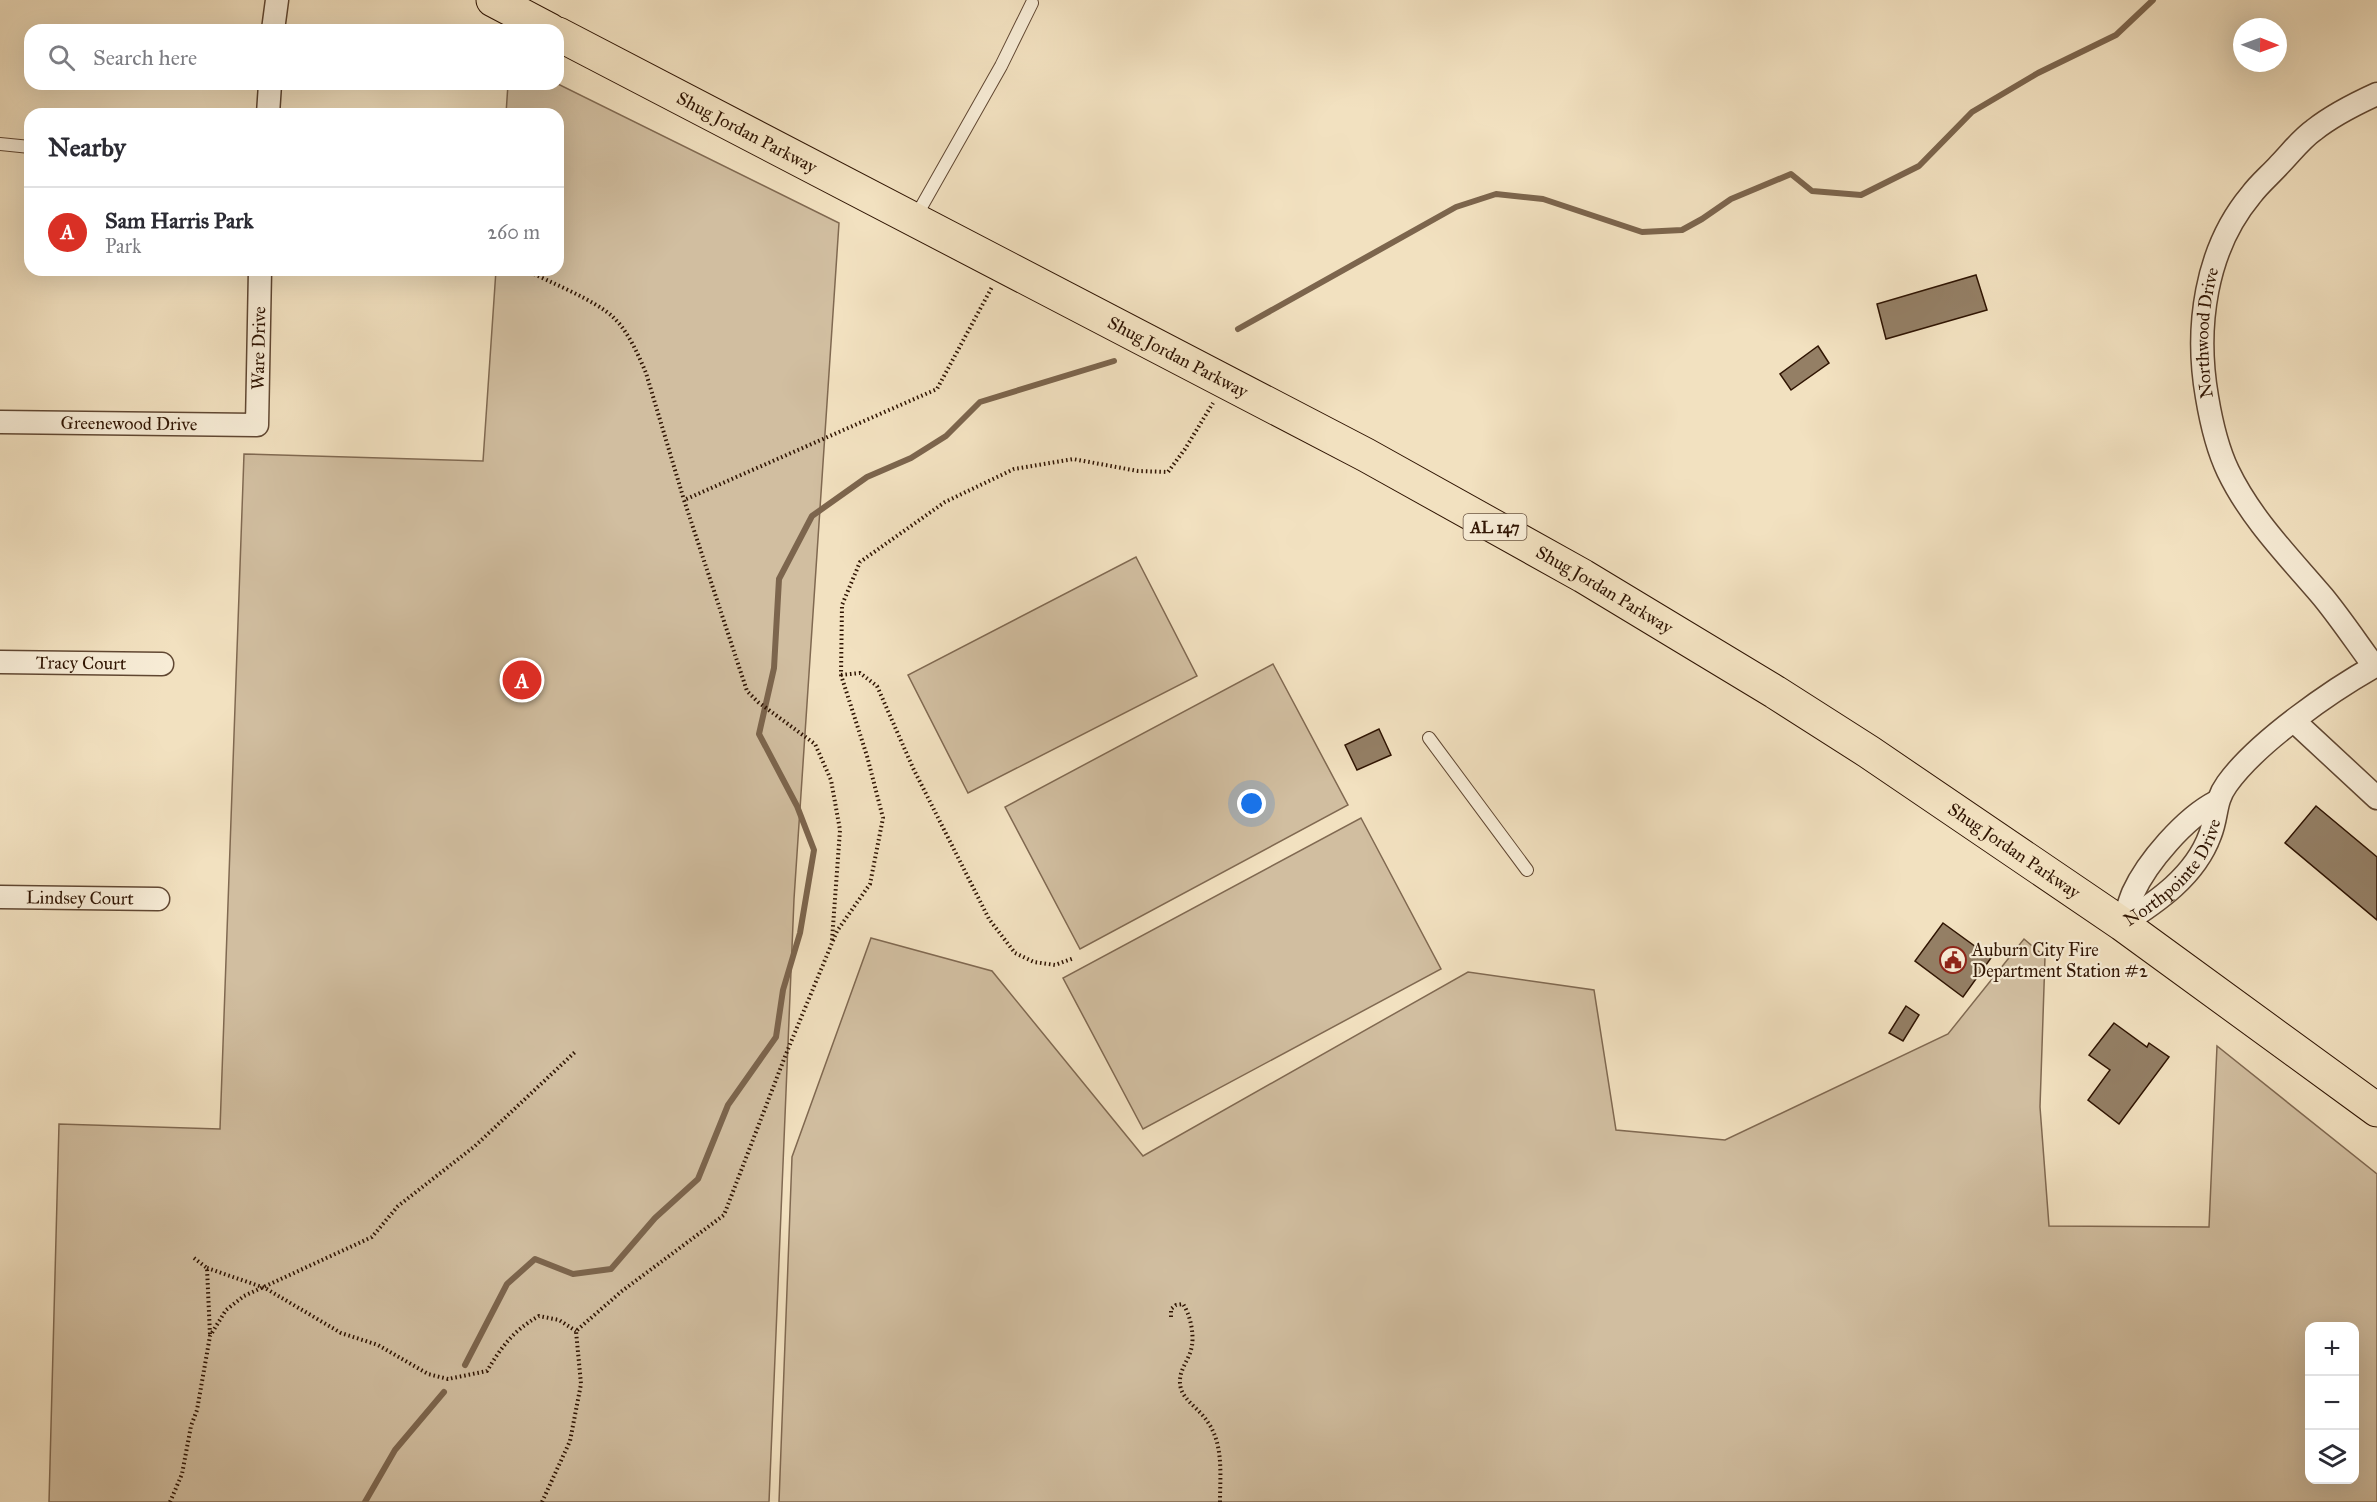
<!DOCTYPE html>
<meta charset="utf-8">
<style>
body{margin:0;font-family:"IM FELL Great Primer",serif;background:#f2f2f3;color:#2b2b33}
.controls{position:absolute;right:18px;bottom:18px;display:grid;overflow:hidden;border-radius:12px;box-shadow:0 6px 24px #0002}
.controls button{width:54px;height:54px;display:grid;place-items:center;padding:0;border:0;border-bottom:2px solid #e1e1e2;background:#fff;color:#2b2b33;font:30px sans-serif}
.compass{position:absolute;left:2233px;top:18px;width:54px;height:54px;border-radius:50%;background:#fff;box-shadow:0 6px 24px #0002;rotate:91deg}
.you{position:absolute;left:1252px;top:804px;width:21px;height:21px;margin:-15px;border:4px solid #fff;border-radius:50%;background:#1a73e8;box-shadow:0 0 0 9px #1a73e833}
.badge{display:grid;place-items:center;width:39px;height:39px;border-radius:50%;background:#d93025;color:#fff;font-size:20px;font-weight:700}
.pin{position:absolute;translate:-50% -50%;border:3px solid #fff;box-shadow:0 2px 6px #0006}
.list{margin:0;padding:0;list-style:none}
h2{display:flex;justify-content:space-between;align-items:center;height:78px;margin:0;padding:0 24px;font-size:26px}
h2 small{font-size:20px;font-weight:400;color:#7c7c81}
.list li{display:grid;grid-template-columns:39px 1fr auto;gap:18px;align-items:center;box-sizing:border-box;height:90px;padding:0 24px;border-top:2px solid #e1e1e2}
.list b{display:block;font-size:22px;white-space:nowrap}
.list p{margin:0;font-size:20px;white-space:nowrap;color:#7c7c81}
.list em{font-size:20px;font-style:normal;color:#7c7c81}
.icon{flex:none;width:33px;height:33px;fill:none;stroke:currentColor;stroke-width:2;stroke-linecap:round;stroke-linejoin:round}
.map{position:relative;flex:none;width:2377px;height:1502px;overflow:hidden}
.search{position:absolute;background:#fff;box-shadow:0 6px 24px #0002;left:24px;top:24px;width:540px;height:66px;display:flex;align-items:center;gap:15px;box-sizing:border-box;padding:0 21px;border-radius:18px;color:#7c7c81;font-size:22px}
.panel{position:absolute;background:#fff;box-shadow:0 6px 24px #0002;left:24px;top:108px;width:540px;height:168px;border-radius:18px}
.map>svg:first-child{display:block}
.green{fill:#d1bea0;stroke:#806951;stroke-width:1.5;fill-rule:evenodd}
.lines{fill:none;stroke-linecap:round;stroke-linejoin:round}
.stream{stroke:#7c654d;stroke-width:6}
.building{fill:#947f65;stroke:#2f1402;stroke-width:1.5}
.lane-casing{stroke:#604732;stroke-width:14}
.street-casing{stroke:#604732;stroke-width:25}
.primary-casing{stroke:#2f1402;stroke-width:35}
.path{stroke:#2f1402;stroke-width:4;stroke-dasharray:1.5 3;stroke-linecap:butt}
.lane{stroke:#f7ecd6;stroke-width:12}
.street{stroke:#f7ecd6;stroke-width:22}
.primary{stroke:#f2e1c0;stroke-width:33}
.labels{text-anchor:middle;stroke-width:4.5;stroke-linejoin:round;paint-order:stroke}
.shield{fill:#f7ecd6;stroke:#6b5542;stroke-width:1.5}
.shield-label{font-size:16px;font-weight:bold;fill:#2f1402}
.street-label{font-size:18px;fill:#2f1402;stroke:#f7ecd6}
.poi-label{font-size:18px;fill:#2f1402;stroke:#f7ecd6;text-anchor:start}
</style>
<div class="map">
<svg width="2377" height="1502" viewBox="0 0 2377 1502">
<rect width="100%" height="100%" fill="#f2e1c0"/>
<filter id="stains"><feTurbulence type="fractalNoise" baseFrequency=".00333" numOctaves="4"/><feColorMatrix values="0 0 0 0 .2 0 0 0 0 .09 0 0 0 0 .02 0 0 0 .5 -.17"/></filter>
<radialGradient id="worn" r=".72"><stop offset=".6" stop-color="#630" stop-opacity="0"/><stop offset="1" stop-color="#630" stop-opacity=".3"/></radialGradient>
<!-- green -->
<path class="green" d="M508,84h50l281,139 -45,676 -25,603h-720l10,-378 161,5 24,-675 239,7 13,-191h62v-156h-52z
M1136,557l61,119 -229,117 -60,-118z
M1273,664l75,141 -268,144 -75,-142z
M1361,818l80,151 -298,160 -80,-151z
M871,938l121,33 151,185 325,-184 126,18 22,140 109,10 223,-106 76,-95 21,18 -5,150 9,119 160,1 8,-181 160,128v328h-1598l13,-345zM2354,1326v154h-44v-154z"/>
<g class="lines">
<!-- stream -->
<path class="stream" d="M1238,329l218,-122 40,-13 47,5 99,33 40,-2 20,-11 29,-20 60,-25 21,17 49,4 58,-29 53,-54 66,-39 78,-38 37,-35
M465,1365l42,-81 28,-25 38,15 38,-5 44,-51 43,-39 30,-74 48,-68 7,-47 17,-57 14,-83 -17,-44 -38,-72 15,-66 5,-89 33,-63 55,-39 44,-19 35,-22 34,-34 134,-41
M365,1502l30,-52 49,-58"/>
</g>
<!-- building -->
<path class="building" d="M1976,275l11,35 -101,29 -9,-35z
M1818,346l11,17 -38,27 -11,-16z
M1379,729l12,26 -34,15 -12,-25z
M2316,806l61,51v63l-92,-77z
M1943,923l48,35 -28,39 -48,-36z
M1906,1006l13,9 -16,26 -14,-8z
M2114,1023l33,24 2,-4 20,14 -50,67 -31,-24 22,-30 -21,-15z"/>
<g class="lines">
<defs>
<path id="lane" d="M0,144l30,3
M915,218l86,-152 31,-63
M1429,738l98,132"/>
<g id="street">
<path d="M273,30l4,-30"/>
<path d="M268,114l2,-30"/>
<path id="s1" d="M0,422l257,3 3,-155"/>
<path id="s2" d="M0,662l162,2"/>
<path id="s3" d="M2374,666c-17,-23 -33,-47 -51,-69 -34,-40 -72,-78 -95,-126 -11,-23 -17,-50 -21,-74 -12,-69 -2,-147 44,-202 8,-11 19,-20 28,-30 11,-11 22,-26 35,-35 19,-15 41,-26 63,-36"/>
<path d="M2294,721l83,77"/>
<path id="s4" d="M0,897l158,2"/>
<path id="s5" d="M2122,924c35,-22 73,-48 88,-89 8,-20 4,-33 17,-51 30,-42 105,-94 150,-119"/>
<path d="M2122,924c4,-10 7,-21 11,-31 14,-31 52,-75 83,-91"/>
</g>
<g id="primary">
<path d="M493,0l57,30"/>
<path id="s6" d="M558,34l808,421 217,121 192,116 94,60 253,172 255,186"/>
</g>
</defs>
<!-- lane casing -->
<use href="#lane" class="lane-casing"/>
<!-- street casing -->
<use href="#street" class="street-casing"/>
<!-- primary casing -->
<use href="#primary" class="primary-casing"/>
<!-- path -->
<path class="path" d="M526,270c23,12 69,30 87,47 15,14 25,37 33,56l38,127
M841,675l19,-2 17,13 36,82 76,151 26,34 19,9 21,3 19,-7
M832,940l8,-110 -9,-50 -16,-36 -57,-42 -11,-11 -63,-191 253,-111 55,-102
M194,1258l13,10 3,67
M207,1268l58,20 76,45 37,12 50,29 20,5 39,-8c15,-25 27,-41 52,-55l20,4 17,11
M1171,1317v-8l5,-4 7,-1c7,10 11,29 9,41 -2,16 -16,26 -11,44 4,12 19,21 26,32 17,23 13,54 13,81
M170,1502l12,-28 9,-48 6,-16 13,-74 16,-26 18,-14 128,-59 26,-31 77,-60 100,-94
M542,1502l28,-61 11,-57 -5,-53 46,-40 102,-76 62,-161 51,-123 33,-47 13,-66 -16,-62 -26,-81 1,-70 18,-43 85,-60 69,-33 59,-10 65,12 30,1 17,-23 28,-46"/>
<!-- lane -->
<use href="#lane" class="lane"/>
<!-- street -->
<use href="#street" class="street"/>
<!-- primary -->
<use href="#primary" class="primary"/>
</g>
<!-- icons -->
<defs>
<symbol id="civic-ring" viewBox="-11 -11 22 22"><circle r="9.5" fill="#f7ecd6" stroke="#8f2418" stroke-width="1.5"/><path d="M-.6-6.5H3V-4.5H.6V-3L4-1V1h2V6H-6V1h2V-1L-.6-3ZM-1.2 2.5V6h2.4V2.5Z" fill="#8f2418"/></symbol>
</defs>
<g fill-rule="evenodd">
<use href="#civic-ring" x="1938" y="945" width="30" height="30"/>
</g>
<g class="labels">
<!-- shield labels -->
<rect class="shield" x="1463.5" y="514" width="63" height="26" rx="4.5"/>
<g class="shield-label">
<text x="1495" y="533">AL 147</text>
</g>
<!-- street labels -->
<g class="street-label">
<text dy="6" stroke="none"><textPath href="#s6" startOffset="213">Shug Jordan Parkway</textPath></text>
<text dy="6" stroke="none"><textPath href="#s3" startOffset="386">Northwood Drive</textPath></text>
<text dy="6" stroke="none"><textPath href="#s1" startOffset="334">Ware Drive</textPath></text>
<text dy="6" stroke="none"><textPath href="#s6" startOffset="699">Shug Jordan Parkway</textPath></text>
<text dy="6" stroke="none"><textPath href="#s1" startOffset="129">Greenewood Drive</textPath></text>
<text dy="6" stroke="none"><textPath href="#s6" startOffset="1185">Shug Jordan Parkway</textPath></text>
<text dy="6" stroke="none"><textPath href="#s2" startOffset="81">Tracy Court</textPath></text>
<text dy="6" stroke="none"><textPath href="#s6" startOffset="1671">Shug Jordan Parkway</textPath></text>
<text dy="6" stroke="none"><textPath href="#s5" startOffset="74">Northpointe Drive</textPath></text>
<text dy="6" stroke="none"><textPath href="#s4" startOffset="80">Lindsey Court</textPath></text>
</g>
<!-- poi labels -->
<g class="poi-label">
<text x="1972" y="956">Auburn City Fire<tspan x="1972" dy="21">Department Station #2</tspan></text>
</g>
</g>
<rect width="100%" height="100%" filter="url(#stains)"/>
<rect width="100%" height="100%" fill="url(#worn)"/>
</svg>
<div class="controls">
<button>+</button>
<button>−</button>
<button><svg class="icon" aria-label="layers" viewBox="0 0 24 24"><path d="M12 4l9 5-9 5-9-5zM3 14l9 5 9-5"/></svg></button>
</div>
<svg class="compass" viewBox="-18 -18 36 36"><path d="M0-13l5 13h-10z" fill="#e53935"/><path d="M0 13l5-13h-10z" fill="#7c7c81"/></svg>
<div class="you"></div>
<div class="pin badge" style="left:522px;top:680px">A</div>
<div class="search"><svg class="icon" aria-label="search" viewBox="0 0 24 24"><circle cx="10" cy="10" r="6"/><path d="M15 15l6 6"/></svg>Search here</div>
<section class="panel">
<h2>Nearby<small></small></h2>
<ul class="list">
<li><span class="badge">A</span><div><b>Sam Harris Park</b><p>Park</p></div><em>260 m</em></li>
</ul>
</section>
</div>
